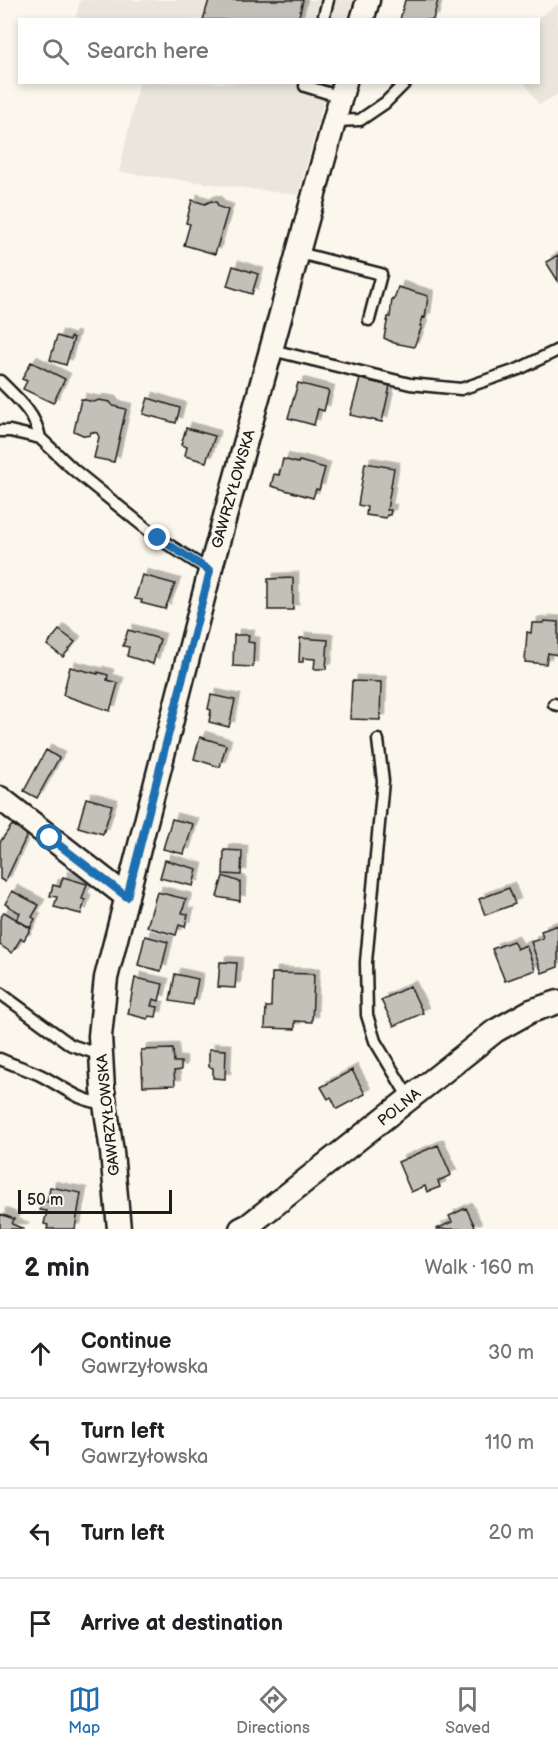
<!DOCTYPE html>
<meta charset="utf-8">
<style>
body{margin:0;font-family:"Balsamiq Sans",sans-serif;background:#f6f6f6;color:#202124}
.scale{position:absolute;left:18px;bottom:15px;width:154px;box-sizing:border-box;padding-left:6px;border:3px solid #1c1c1c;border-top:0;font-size:16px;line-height:21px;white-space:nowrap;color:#1c1c1c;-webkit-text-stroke:4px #fbf7ec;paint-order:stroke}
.stop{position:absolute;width:18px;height:18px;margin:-14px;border:4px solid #1f6fb2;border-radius:50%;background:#fff}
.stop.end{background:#1f6fb2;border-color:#fff;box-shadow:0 2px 6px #0008}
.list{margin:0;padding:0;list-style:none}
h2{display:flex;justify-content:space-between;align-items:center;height:78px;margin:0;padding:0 24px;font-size:26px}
h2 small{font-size:20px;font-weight:400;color:#757577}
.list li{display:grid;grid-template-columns:39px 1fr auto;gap:18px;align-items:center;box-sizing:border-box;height:90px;padding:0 24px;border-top:2px solid #e0e0e0}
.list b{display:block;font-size:22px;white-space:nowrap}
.list p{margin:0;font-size:20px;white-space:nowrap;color:#757577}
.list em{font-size:20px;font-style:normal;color:#757577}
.icon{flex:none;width:33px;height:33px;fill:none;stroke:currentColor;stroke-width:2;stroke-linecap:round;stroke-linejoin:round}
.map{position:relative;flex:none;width:558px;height:1229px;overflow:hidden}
.search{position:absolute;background:#fff;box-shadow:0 3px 9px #0003;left:18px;right:18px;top:18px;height:66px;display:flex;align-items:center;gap:15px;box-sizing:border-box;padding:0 21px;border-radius:0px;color:#757577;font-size:22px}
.sheet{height:438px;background:#fff}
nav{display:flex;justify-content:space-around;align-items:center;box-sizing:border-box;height:84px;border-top:2px solid #e0e0e0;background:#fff;font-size:16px;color:#757577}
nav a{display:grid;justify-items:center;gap:3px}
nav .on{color:#1f6fb2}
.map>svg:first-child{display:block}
.built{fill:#eae6dc}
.building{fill:#c3c0b8;stroke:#1c1c1c;stroke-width:1.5;filter:url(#shadow)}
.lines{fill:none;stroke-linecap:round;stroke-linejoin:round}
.lane-casing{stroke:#1c1c1c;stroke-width:15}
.street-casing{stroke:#1c1c1c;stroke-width:27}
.lane{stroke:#fbf7ec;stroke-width:10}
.street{stroke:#fbf7ec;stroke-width:22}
.route{stroke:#1f6fb2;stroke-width:8}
.labels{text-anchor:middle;stroke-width:6;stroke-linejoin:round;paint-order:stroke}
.street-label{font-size:15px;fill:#1c1c1c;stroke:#fbf7ec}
</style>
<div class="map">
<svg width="558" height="1229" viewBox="0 0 558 1229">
<defs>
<filter id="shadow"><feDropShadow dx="5.5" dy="-5.5" stdDeviation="0" flood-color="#0004"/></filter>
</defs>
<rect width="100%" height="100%" fill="#fbf7ec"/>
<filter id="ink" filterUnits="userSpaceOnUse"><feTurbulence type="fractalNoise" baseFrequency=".0167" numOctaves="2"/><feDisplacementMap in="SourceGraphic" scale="12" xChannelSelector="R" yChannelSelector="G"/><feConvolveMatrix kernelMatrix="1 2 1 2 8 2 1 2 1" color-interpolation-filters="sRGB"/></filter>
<g filter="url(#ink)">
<!-- built -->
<path class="built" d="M80,0h273l-6,19 -258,1 -13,-3z
M558,5v89l-19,11 -14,-22 13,-1v-62l-3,-1z
M139,83h190l-31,112 -179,-23z"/>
<!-- building -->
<path class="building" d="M209,0h94l-5,20h-95z
M405,0h33l-5,20h-33z
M192,200l13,4 6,-3 5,1 3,5 9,3 -13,44 -31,-9 6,-21 -4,-1z
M558,255v26l-12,-19z
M233,266l25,8 -6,20 -25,-8z
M398,287l30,9 -3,22 -2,-1 -3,9h2l-8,21 -20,-4 -10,-5 4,-21h2l2,-18 2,1z
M57,336l13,4 1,-3 3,1 -8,27 -16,-5z
M31,362l34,17 -12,24 -30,-14 4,-8 -5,-2z
M360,379l30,7 -8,36 -32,-7z
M298,383l31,8 -5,20 -6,-2 -4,16 -26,-7z
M148,398l32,10 -4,15 -33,-9z
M81,399l13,3 5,-2 11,2 3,4 13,3 -12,53 -20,-4 5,-21 -2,-4 -6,-1 -1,3 -5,1 -11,-5z
M186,428l29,8 -9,26 -21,-6 2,-9 -6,-2z
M283,459l15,4 1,-2 26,7 -6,22 -3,-1 -3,9 -42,-12 3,-12 5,1z
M365,463l29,5 -7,42h4l-1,5h-3l-1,3 -20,-3 1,-8 -9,-2z
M142,575l33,9 -10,25 -24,-6 1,-3 -7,-1z
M293,578v32h-25v-31z
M544,621l14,1v31l-1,2 -9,-2 -2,11 -21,-2 2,-30 4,1 1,-10h12z
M59,630l16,12 -12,15 -16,-12z
M128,630l32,9 -7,25 -26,-8 2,-9 -6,-1z
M234,635h15l-1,7 6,1 -1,24 -20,-1z
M300,638l28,2 -2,29h-12l1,-10 -12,-1v4h-4z
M70,667l28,7v-2l10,3 -1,5 11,3 -8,28 -47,-16z
M352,681l29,1 -1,38 -30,-1z
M211,695l24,5 -6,27 -20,-5 2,-12 -3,-1z
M200,737l26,8 -6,22 -26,-8z
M46,750l13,8 -22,40 -13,-7z
M86,798l26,7 -9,29 -25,-7z
M172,819l21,5 -9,30 -21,-5z
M12,825l16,8 -23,49 -5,-3v-37z
M224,850l18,1 -1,24 -18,-1z
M165,860l32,9 -4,17 -33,-8z
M223,876l17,6v19l-23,-4z
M63,877l24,7 -5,15 3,1 -4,14 -27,-7 3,-10 -7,-1 3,-11 7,2z
M509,888l6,16 -30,11 -6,-16z
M12,891l27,14 -7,12 3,2 -5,9 -14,-8 4,-7 -15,-9z
M157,892l29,7 -4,14 6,1 -3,13 -6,-2 -3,10 -29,-8z
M4,912l27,16 -7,12 -3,-2 -9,15 -12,-8v-26z
M558,925v42l-16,6 -11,-31 12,-4 -2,-7z
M145,936l23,6 -7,29 -23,-6z
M513,941l4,8 9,-4 9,25 -30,11 -13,-32z
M220,962l17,1 -2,25 -17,-1z
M272,973l42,1 -2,48 -17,-1v8l-30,-1 1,-21h5z
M175,974l23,5 -5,26 -23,-4z
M135,978l28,6 -4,17 -6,-2 -2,7 7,1 -2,10 -7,-1 -1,3 -20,-5z
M410,986l13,27 -29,13 -13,-26z
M173,1049l1,13h7v8l-7,1 1,14 -32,1 -2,-36z
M209,1049l17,1 -1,29 -12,-1v-10l-4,-1z
M352,1070l13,24 -28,15 -6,-12 -3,2 -7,-12z
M438,1145l13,30 -13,6 2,6 -13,5 -2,-6 -14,6 -13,-30z
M50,1187l31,6 -6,36h-28l1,-4 -4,-1 3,-13 -7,-1 2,-9 6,1z
M466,1208l10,21h-40l16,-7 -3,-6z
M0,1214l14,5 -2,5 12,5h-24z"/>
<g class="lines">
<defs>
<path id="lane" d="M323,20l5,-20
M306,82l-1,4 36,11
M335,121l25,-1 25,-17 21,-21
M299,253l82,21 -12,46
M272,350l138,34 51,5 58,-20 39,-19
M0,381c17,17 36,33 40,57
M0,431h10l30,7 34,32 84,68 52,33
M554,704l4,1
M378,740l5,41 -17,181 1,53 8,26 34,57
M0,993l71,52 30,10
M0,1059c13,6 27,10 40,16 22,11 39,27 65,28"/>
<path id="street" d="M362,20l6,-20
M0,798l127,99
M119,1229l-7,-77 -9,-62 -3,-54 6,-58 104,-407 135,-489
M241,1229l8,-4 246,-194 36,-20 27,-9"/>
</defs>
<!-- lane casing -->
<use href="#lane" class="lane-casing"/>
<!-- street casing -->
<use href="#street" class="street-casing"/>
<!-- lane -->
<use href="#lane" class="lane"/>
<!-- street -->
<use href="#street" class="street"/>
</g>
</g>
<g class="lines" filter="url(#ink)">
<!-- route -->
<path class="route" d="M50,838l77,59 83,-326 -52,-33"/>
</g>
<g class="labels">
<!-- street labels -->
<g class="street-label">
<text transform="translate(233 489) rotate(-74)" y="5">GAWRZYŁOWSKA</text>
<text transform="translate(399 1107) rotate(-39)" y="5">POLNA</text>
<text transform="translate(108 1115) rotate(-96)" y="5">GAWRZYŁOWSKA</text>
</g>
</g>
</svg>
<div class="scale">50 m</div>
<div class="stop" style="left:50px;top:838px"></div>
<div class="stop end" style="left:158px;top:538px"></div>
<div class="search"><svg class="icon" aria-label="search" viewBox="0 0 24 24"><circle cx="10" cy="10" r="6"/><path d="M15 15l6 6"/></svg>Search here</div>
</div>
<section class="sheet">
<h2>2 min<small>Walk · 160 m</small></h2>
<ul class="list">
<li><svg class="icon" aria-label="ahead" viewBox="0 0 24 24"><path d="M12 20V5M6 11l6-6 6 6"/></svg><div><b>Continue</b><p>Gawrzyłowska</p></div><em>30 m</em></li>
<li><svg class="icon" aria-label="left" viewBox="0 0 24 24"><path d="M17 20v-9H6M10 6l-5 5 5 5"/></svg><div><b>Turn left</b><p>Gawrzyłowska</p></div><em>110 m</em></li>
<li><svg class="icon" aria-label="left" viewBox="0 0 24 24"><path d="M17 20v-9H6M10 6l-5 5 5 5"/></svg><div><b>Turn left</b></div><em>20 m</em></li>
<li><svg class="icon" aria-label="arrive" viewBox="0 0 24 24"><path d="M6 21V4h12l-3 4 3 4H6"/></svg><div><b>Arrive at destination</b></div></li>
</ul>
</section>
<nav>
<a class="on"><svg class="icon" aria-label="map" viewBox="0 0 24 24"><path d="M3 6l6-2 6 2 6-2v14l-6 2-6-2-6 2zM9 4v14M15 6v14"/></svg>Map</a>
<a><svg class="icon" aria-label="directions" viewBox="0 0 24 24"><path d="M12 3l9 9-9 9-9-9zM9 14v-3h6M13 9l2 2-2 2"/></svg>Directions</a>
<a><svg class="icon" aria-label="saved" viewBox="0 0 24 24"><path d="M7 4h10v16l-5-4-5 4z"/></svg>Saved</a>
</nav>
